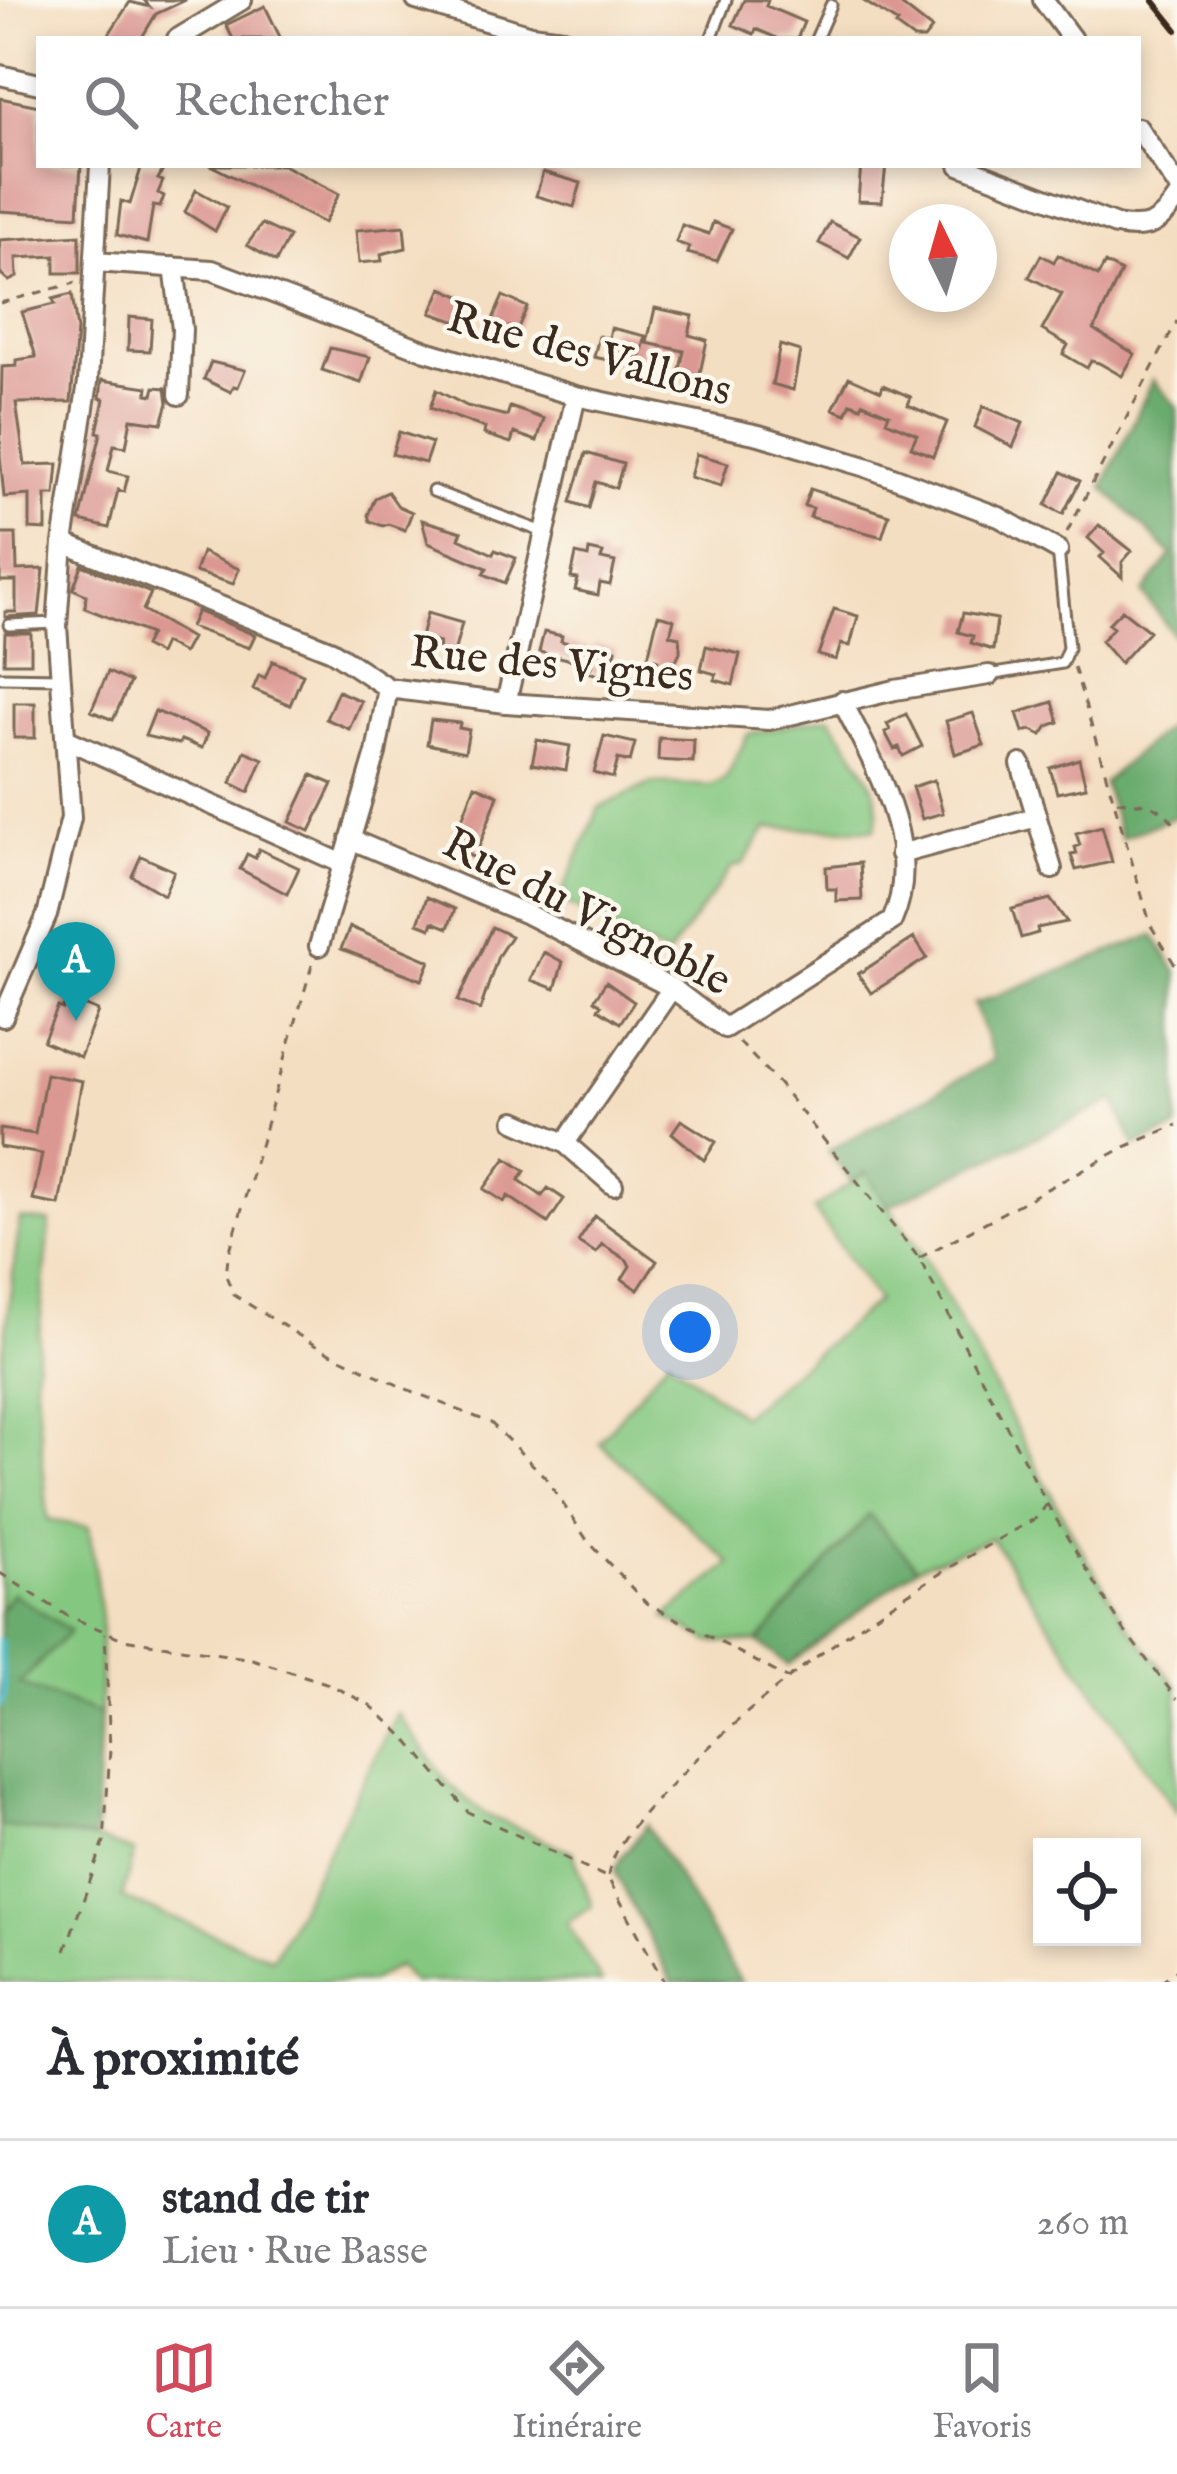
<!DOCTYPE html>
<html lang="fr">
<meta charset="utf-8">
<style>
body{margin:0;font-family:"IM FELL English",serif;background:#f7f7f7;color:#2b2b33}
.controls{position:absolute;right:36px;bottom:36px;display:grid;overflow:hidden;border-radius:0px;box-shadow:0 6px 18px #0003}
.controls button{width:108px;height:108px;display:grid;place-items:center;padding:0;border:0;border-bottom:3px solid #e1e1e2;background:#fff;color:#2b2b33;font:60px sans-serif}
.compass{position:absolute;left:889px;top:204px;width:108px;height:108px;border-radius:50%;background:#fff;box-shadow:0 6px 18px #0003;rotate:355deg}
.you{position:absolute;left:690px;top:1332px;width:42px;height:42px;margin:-30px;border:9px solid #fff;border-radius:50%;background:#1a73e8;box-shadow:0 0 0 18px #1a73e833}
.badge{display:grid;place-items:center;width:78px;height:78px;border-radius:50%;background:#d1495b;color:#fff;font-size:39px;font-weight:700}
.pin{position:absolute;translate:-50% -99px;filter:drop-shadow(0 3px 6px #0008)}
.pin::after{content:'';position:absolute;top:63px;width:42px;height:36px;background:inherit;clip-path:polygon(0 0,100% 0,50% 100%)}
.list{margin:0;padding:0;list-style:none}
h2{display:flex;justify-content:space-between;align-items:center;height:156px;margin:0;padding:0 48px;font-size:51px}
h2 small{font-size:39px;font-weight:400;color:#7c7c81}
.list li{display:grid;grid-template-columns:78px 1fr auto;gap:36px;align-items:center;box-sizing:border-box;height:168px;padding:0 48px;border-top:3px solid #e1e1e2}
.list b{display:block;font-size:45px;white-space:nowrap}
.list p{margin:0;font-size:39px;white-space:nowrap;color:#7c7c81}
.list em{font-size:39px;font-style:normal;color:#7c7c81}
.icon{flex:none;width:66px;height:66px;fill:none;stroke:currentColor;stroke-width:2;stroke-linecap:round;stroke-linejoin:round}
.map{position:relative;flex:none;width:1177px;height:1982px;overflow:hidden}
.search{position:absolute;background:#fff;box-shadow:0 6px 18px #0003;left:36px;right:36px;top:36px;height:132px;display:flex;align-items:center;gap:30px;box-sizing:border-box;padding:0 42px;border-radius:0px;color:#7c7c81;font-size:45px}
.sheet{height:324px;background:#fff}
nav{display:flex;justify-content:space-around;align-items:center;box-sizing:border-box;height:168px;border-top:3px solid #e1e1e2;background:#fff;font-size:33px;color:#7c7c81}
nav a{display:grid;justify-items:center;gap:6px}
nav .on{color:#d1495b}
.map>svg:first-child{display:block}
.green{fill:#84c780;stroke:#60784f;stroke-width:3}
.forest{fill:#6bac6e;stroke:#536b46;stroke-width:3}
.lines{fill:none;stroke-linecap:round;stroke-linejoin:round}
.stream{stroke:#54bfcf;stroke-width:6}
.building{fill:#db9792}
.lane-casing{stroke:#7c6957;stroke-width:15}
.street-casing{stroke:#7c6957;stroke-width:24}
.path{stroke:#7c6957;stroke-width:3;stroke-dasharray:9 9;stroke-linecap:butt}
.lane{stroke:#fff;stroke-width:9}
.street{stroke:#fff;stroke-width:18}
.rail{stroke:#3b2a1e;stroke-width:6}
.labels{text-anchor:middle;stroke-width:9;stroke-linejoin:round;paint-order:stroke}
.street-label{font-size:45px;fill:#3b2a1e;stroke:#fbf7ec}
</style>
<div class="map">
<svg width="1177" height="1982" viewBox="0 0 1177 1982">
<rect width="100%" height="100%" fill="#fbf7ec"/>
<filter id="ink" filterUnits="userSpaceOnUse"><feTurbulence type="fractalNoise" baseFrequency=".00833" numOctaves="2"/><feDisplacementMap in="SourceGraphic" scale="24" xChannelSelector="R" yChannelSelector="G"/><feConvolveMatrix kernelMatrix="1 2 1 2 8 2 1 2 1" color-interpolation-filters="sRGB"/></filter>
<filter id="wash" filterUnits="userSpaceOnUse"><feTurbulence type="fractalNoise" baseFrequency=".004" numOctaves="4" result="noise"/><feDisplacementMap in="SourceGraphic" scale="48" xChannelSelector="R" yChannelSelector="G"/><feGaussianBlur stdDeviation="2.7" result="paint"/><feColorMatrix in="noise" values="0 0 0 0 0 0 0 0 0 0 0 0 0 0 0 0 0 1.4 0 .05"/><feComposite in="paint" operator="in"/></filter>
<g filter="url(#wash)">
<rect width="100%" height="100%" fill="#f4dec1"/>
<!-- green -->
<path class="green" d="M830,717c20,31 59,73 45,112l-108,-1 -24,36 -11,3 -65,89 -108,-56 40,-92 53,-25 59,3 15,-8 22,-44z
M866,1172l59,86 151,282 49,81 52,65v127l-186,-275 -74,29 -49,-51 -110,126h-47l-46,-25 66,-53 -132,-122 69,-84 73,58 136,-115 -63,-92z
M20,1219l30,3 -15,155 13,143 41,7 12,91 -1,96 -82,-30 -6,-91 -12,19v-237z
M397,1713l52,71 35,30 89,38 19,54 -25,17 35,59h-190l-14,-16 -29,16h-369v-156l95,13 39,13 -12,46 151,60z"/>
<!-- forest -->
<path class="forest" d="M1153,380l24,27v233l-34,-47 29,-38 -69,-68z
M1177,717v99l-56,22 -18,-55z
M1154,935l23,37v157l-42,17 -21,-45 -226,105 -22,-34 -14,10 -24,-31 166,-91 -20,-56z
M869,1515l48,52 -129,98 -30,-23z
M12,1593l58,38 -51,53 81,30 -5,125 -95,-13v-214z
M647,1825v1l94,156h-69l-57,-110 6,-15z"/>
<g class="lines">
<!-- stream -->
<path class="stream" d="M0,1641l4,54 -4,9"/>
</g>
<g id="blocks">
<!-- building -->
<path class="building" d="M144,0h42l-30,14 -15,25h-23l-9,-5 21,-32 20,5z
M744,0h24l-2,6 38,16 -7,17h-18l-23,-10 -2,5 -21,-9z
M862,0h33l37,29 -8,10h-10l-18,-13 2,-3z
M265,6l16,33h-48l-7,-14z
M0,98l39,8v59h42l-3,51 -78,-5z
M142,165h24l-8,14 5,2 -5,12 6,3 -4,11 -7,-1 -6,37 -30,-8 4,-34 9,3z
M210,165h73l56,29 -15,29z
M861,165h25l-4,37 -24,-1z
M543,172l38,11 -7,24 -38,-11z
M196,190l31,17 -12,24 -30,-19z
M713,222l19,7 -15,32 -30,-8 2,-6 -13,-5 6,-17 27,9z
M830,222l30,15 -11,21 -30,-15z
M262,224l27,13 -13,25 -29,-17z
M404,226l2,22 -25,6 1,7 -23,2 -3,-33z
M80,235v38h-25v-17l-39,2 1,19 -8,4 -9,-8v-33z
M1041,255l13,7 4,-7 40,21 7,-13 16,9 -27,58 41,24 -13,22 -23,-13 -8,-2 -4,7 -24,-14 5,-9 -26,-15 20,-36 -33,-17z
M442,288l30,13 -9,23 -32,-11z
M72,294l5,36 -6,72 -55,1 9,62 33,-1 -3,31h-9v35l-16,-1v-34l-26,2 -4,-42 2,-88 14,-1v-6l20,-3 -14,-45 33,-8 -2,-5z
M503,296l24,11 -10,23 -8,-3 -6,13 -16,-7z
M655,308l38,8 -4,19 18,5 -8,38 -20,-4 5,-23 -37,-8z
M129,317l23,2 -2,32 -22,-1z
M611,328l35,8 -6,23 -16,-3 -2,7 -28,-6 5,-21 10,2z
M780,345l20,6 -7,39 -21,-6z
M330,348l40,9 -9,26 -39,-13z
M211,362l34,8 -7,17 -4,-1 -3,6 -27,-13z
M849,377l32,14 2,-6 28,12 -3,8 39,17 -14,34 -22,-9 6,-13 -31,-13 3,-7 -26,-11 -2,4 -10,-4 -5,11 -13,-5z
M102,380l46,7 -1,7 6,1 2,-8 11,1 2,15 -6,20 -31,-4 -5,28 -12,-2 -6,26 20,5 -4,16 -6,-2 -9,38 -29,-7 21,-88 -4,-1 7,-33 -4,-1z
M436,390l31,16 40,10 3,-9 34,12 -7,22 -23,-8 -3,10 -27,-9 1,-6 -55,-20z
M983,406l40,17 -10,24 -38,-20z
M399,432l33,11 -7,20 -33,-9z
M586,453l37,11 -7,24 -20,-6 -7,26 -18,-6z
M696,454l32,9 -7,23 -31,-9z
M1062,472l18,9 -17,33 -17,-9z
M810,489l79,26 -7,22 -72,-20 3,-9 -9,-2z
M388,492l10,14 14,6 -7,18 -17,-6 -5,2 -13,-5 -2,-6 7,-17z
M422,520l40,12 -3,6 34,16 2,-4 21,8 -11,25 -21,-9 3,-6 -59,-25z
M1099,525l33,26 -10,11v15l-22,-20 4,-4 -16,-15z
M0,534h16l1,36 27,-1 -5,46 -34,2v-5h11v-31h-16z
M589,550l14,3 -2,6 14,3 -5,23 -10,-2 -2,12 -23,-5 3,-11 -7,-1 5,-24 12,3z
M202,552l37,17 -6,15 -38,-12z
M82,565l69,28 -8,17 48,28 -8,15 -19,-10 -5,11 -15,-8 6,-12 -65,-26 1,-13 -13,-6z
M834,609l24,7 -8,30 -9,-2 -5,16 -18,-5z
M1122,610l27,21 -29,32 -19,-22 12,-13 -5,-4z
M197,611l58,24 -6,13 -59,-21z
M427,613l35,10 -8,30 -16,-4 1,-6 -18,-5z
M963,613l34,6 -4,31 -22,-7 2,-7 -15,-4z
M658,615l16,4 -4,16 10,2v15l-8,17 -16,-2 2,-7 -10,-3z
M544,632l18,4 -1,5 33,9 1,-6 21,5 -7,29 -21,-6 4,-7 -53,-13z
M5,633h26v30h-27z
M706,646l34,8 -7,31 -18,-5 1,-6 -15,-4z
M272,661l31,13 -13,31 -37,-16 6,-14 6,3z
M108,672l22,10 -17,38 -22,-9z
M338,691l23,10 -12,28 -23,-10z
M1053,702l6,20 -11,4 -6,9 -11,-5 -8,2 -6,-19z
M14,703h21v35h-21z
M155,711l53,22 -6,15 -21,-8 -2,4 -34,-8z
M973,713l11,32 -29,9 -9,-33z
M906,714l16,32 -19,10 -4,-9 -5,2 -9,-17 5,-2 -3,-6z
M431,720l29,3 -1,5 10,2 -4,22 -38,-8z
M604,736l31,7 -5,19 -12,-3 -5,19 -19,-5z
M659,738l35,2 -1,22 -35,-2z
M537,740l33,6 -4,24 -34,-6z
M245,751l18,8 -14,33 -18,-9z
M1079,759l7,28 -29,6 -7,-25z
M312,775l21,9 -23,47 -20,-9z
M934,780l9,33 -21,6 -10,-32z
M475,785l23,10 -23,63 -24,-10z
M1102,826l10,36 -36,8 -5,-15 6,-1 -2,-7 5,-2 -4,-12z
M259,849l40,19 -12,26 -47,-25 7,-15 8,4z
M141,856l33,15 -10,24 -32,-19z
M860,863l2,37 -26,1v-12h-9l-1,-22z
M427,897l28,12 -7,19 -15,-6 -2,6 -13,-5z
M1050,899l17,23 -30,6 1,5 -17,5 -9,-29z
M350,927l80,34 -8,19 -81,-31z
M492,927l19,9 -13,20 -18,54 -22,-9z
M914,938l13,20 -56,35 -13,-19z
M544,952l19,10 -8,27 -24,-9z
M606,982l28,20 -14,21 -22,-14 3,-4 -7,-5z
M67,998l31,13 -18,46 -37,-16 15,-34 5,2z
M46,1074l36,7 -23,124 -26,-5 9,-46 -42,-7v-18l35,5z
M681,1120l35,22 -12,18 -32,-27z
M506,1158l19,13 -6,9 23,16 6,-8 16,11 -16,24 -40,-27 -4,6 -20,-13z
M595,1216l62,45 -19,29 -16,-11 8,-13 -3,-6 -25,-16 -6,9 -18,-11z"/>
</g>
</g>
<g filter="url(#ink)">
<use href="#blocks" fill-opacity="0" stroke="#7c6957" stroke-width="3"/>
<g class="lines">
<defs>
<path id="lane" d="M711,39l15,-39
M816,39l15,-34
M433,491l113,42
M9,625l48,-2
M989,675l73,-12 6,-15 -10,-98
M0,677l61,1"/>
<path id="street" d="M416,0l115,35 32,4
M1043,0l29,39
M177,39l65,-39
M0,75l39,9
M1138,128l39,57
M960,165l156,60c31,6 43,0 61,-26
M95,262l117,8 214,81 150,45 183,39 107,32 133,50 59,33
M174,267l8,62 -3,66
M63,543l269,108 56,37 118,15 263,17 126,-30 94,-15
M506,703l70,-307
M68,740l273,123
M1021,764l31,105
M350,839l181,77 141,72 53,40 167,-107c33,-72 -18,-157 -50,-220
M900,854l137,-37
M319,946l57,-193 12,-65
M3,1017l44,-102 24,-97 -14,-192 6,-83 25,-161 12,-217
M515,1121l50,22 107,-155
M565,1143l48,42"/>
</defs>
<!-- lane casing -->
<use href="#lane" class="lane-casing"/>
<!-- street casing -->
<use href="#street" class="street-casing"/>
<!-- path -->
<path class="path" d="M0,303l75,-20
M1067,532l110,-211
M1074,667l77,259 26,42
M1117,801c30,3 43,1 60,27
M312,965l-84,292 -2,19 8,19 82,51 88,42 87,35 54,54 42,63 58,62 142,76
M739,1042l39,41 141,175 128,246 76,125 54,70
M919,1258l206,-111 52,-22
M0,1573l66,42 57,24 129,20 77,25 41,21 36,33 62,74 140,66 56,104
M608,1876c6,-34 37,-64 61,-89 106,-112 234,-196 369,-270l8,-12
M65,1951l39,-109 6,-92 -5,-117
M1160,1982l17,-12"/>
<!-- lane -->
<use href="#lane" class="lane"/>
<!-- street -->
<use href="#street" class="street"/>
<!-- rail -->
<path class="rail" d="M1153,0l24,30"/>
</g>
</g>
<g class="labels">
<!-- street labels -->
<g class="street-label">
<text transform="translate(590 352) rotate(15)" y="16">Rue des Vallons</text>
<text transform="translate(552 662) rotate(5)" y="16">Rue des Vignes</text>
<text transform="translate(588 910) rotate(27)" y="16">Rue du Vignoble</text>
</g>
</g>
</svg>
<div class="controls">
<button><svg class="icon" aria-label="locate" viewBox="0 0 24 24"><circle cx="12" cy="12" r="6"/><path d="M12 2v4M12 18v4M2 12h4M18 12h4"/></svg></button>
</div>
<svg class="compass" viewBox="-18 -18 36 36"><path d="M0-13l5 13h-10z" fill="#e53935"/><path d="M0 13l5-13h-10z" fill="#7c7c81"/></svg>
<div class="you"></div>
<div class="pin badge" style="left:76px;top:1021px;background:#0f9aa8">A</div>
<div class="search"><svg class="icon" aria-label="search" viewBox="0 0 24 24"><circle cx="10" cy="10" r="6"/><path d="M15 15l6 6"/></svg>Rechercher</div>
</div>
<section class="sheet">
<h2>À proximité<small></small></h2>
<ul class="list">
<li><span class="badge" style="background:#0f9aa8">A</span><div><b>stand de tir</b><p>Lieu · Rue Basse</p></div><em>260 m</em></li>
</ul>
</section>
<nav>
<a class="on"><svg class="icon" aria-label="map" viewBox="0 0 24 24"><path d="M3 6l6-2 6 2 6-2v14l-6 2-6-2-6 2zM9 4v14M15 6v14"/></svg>Carte</a>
<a><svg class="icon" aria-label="directions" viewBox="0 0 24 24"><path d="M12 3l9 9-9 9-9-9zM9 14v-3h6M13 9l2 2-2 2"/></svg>Itinéraire</a>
<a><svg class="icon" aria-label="saved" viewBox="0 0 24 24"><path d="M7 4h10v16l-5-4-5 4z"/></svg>Favoris</a>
</nav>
